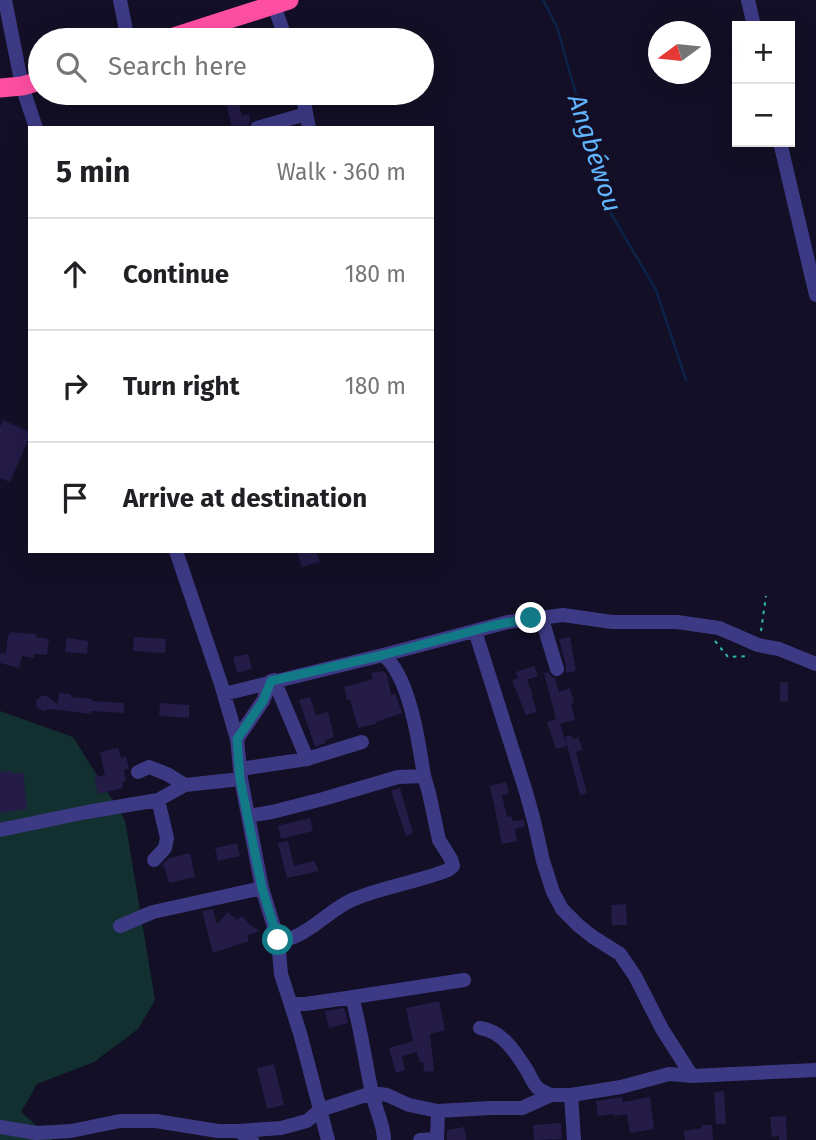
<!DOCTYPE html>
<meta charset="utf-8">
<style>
body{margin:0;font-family:"Fira Sans",sans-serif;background:#f2f2f2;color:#202124}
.controls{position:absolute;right:21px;top:21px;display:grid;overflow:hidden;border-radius:0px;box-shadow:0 7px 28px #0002}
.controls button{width:63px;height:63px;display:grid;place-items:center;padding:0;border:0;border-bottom:2px solid #e0e0e0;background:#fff;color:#202124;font:35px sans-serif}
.compass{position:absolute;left:648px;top:21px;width:63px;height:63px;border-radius:50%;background:#fff;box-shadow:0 7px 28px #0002;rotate:255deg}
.stop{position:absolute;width:21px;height:21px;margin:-16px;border:5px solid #127987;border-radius:50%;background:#fff}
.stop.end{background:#127987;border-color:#fff;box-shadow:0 2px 7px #0008}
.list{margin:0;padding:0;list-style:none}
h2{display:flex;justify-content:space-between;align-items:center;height:91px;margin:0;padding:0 28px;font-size:30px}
h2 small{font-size:23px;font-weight:400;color:#757577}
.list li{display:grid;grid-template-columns:46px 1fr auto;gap:21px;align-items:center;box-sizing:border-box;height:112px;padding:0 28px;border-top:2px solid #e0e0e0}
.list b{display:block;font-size:26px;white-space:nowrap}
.list em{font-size:23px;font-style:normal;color:#757577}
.icon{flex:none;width:38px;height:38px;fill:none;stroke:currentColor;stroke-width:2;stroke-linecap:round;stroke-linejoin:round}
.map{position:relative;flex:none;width:816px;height:1140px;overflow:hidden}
.search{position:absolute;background:#fff;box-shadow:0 7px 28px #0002;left:28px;top:28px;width:406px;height:77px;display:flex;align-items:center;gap:18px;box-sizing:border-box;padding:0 24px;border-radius:38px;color:#757577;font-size:26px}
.panel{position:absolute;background:#fff;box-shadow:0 7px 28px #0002;left:28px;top:126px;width:406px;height:427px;border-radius:0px}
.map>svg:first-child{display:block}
.green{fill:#12302f}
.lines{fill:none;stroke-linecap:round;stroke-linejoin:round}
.stream{stroke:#0c2248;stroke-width:2.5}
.building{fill:#241b47}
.path{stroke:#2fb8b0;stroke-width:2;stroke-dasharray:3.5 5;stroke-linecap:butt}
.minor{stroke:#3d3a85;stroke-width:14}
.highway{stroke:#ff4fa3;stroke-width:19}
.route{stroke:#127987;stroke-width:9}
.labels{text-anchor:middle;stroke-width:6;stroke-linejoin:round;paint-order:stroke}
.water-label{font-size:26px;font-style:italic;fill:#62b6ff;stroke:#130f26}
</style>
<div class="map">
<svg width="816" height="1140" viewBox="0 0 816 1140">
<rect width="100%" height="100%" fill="#130f26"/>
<!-- green -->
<path class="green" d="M0,711l73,26 52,83 30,180 -17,29 -44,33 -57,22 -16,28 32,28h-53z"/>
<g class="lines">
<!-- stream -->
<path class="stream" d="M543,0l14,27 52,183 47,80 30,90"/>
</g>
<!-- building -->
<path class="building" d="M217,93h19l6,23 7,-2 1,7 -2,5 -16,2 -6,-25 -7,2z
M3,420l27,12v4l-20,46 -10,-4v-51z
M297,551h19l4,11 -18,5z
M10,632l26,2v3l13,2 -2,16 -13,-1v4l-12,-2 -3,12 -19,-5v-10l6,1 2,-19h2z
M134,637l32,2 -1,14 -32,-2z
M570,637l6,34 -10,2v-7l-7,-27z
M67,638l21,3 -1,13 -22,-2z
M248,654l4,15 -15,4 -4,-16z
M534,666l4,10 -11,4 6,16h-1l5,16 -11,3 -14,-35 6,-2 -2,-6z
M384,671l3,4 4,20 4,-2 7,20 -26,9v2l-18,4 -8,-28h-3l-3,-13 29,-8 -2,-6z
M548,672l3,4 4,2 4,14 11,-4 4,15 -3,1 4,16 -15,4 7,22 -11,3 -9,-27 9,-3 -12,-46z
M780,682h8v19h-8z
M59,693l12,1v3l22,2 -1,2 32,2v10l-33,-2v3l-41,-5 -6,2 -7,-3 -1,-8 6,-4h5l11,8z
M310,697l6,18 12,-3 6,25 -9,3 1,3 -11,4 -16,-47z
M160,703l29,2v13l-30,-2z
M572,735l1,4 5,-2 5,13 -7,2 11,41 -7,2 -15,-58z
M118,748l3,10 5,-2 3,13 -5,1 2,11 -4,1 1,6 -25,6 -4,-16 11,-3 -5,-23z
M11,771l1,3 11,-2 4,37 -27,4v-41z
M506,782l3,12 -7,1 5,22 4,-1 2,5 11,-1 1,6 -10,3 2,12 -15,3 -12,-58z
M400,788l13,45 -7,3 -15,-45z
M310,818l3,13 -32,8 -3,-13z
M288,841l6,25 20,-5 5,10 -32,7 -9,-35z
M237,843l3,13 -22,5 -3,-13z
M190,853l5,24 -26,6 -5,-17 -4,1 9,-9z
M626,904l1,21h-15l-1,-20z
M213,909l4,15 11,-12 9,8 5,-4 7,7 -1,1 12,7 -13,4 2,6 -36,12 -11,-42z
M439,1001l6,29 -15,4 4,37 -10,1 -1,-10 -3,1 -3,-11 -15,4 3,14 -9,3 -7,-25 24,-7 -7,-33z
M344,1008l4,15 -19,5 -4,-17z
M274,1064l10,41 -17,4 -10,-41z
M724,1091l2,33h-10l-2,-32z
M622,1097l1,5 27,-5 4,32 -24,4 -3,-19 -13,2 -1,-2 -15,2 -2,-15z
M786,1116l1,24h-8v-4l-7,1 -2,-20z
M561,1123l1,16 -28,1 -1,-15z
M702,1125h10l1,15h-28l-2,-9 19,-3z
M464,1127l2,13h-19v-10z"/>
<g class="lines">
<!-- path -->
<path class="path" d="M761,631l5,-35
M715,641l13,16 22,-1"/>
<!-- minor -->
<path class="minor" d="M5,0l17,86 14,42
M120,0l8,40
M748,0l6,26
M274,5l12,35
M302,93l7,35
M257,128l49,-14
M780,142l36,153
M176,551l45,133 16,55 4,40 21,109 16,52 3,34 19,59 28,107
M541,616l16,53
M475,631l51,161 8,29 9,40 10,31 9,17 17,17 14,11 27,17 15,22 27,53 30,47
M383,655c27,21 36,89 41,121
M274,680l33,79
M224,694l159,-39 125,-33 55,-7 49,7h65l42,6 39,17 21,4 37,15
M237,739l26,-38 8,-20
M240,769l67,-10 55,-17
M138,772l11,-5 18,7 18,11
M248,816l24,-4 51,-13 75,-22 26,-1 5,17 10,47 12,19 2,7 -5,4c-31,12 -64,17 -94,29 -22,9 -38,29 -60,38 -5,2 -11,2 -16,3
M0,830l87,-18 71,-12 27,-15 56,-6
M154,860l11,-12 2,-10 -9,-38
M120,926l33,-14 109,-24
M352,997c9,32 13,64 20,96 3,16 12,31 12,47
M291,1004h14l35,-5 124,-19
M480,1028c23,3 36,25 48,44 3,6 6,14 12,18 1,0 10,5 11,5
M571,1095l3,45
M0,1127l36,6 35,-2 49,-10h36l62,10h20l14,9
M238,1131l43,-3 26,-7 13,-11 52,-17 15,2 22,10 29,6 52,-3h32l29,-13h20l50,-8 48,-13 23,2 124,-6
M420,1140l17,-1
M437,1140l1,-29"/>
<!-- highway -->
<path class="highway" d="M164,40l125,-40
M0,88l22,-2 18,-5"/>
</g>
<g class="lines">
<!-- route -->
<path class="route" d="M278,940l-16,-52 -22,-109 -3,-40 26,-38 8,-20 112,-26 108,-29 40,-8"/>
</g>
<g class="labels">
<!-- water labels -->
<g class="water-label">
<text transform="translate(595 153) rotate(72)" y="9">Angbéwou</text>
</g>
</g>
</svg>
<div class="controls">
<button>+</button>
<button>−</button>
</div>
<svg class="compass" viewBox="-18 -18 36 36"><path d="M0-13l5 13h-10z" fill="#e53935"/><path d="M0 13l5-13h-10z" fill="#757577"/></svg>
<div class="stop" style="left:278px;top:940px"></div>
<div class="stop end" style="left:531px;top:618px"></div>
<div class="search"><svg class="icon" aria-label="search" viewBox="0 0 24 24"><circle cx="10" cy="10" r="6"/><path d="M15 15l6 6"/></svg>Search here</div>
<section class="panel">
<h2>5 min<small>Walk · 360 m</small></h2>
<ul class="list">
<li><svg class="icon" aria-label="ahead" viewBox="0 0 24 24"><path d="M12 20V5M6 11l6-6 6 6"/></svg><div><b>Continue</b></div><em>180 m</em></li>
<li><svg class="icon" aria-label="right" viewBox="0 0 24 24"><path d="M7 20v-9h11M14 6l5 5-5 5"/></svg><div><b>Turn right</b></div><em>180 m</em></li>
<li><svg class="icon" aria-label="arrive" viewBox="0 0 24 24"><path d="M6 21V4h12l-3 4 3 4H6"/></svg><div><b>Arrive at destination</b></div></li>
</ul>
</section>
</div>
